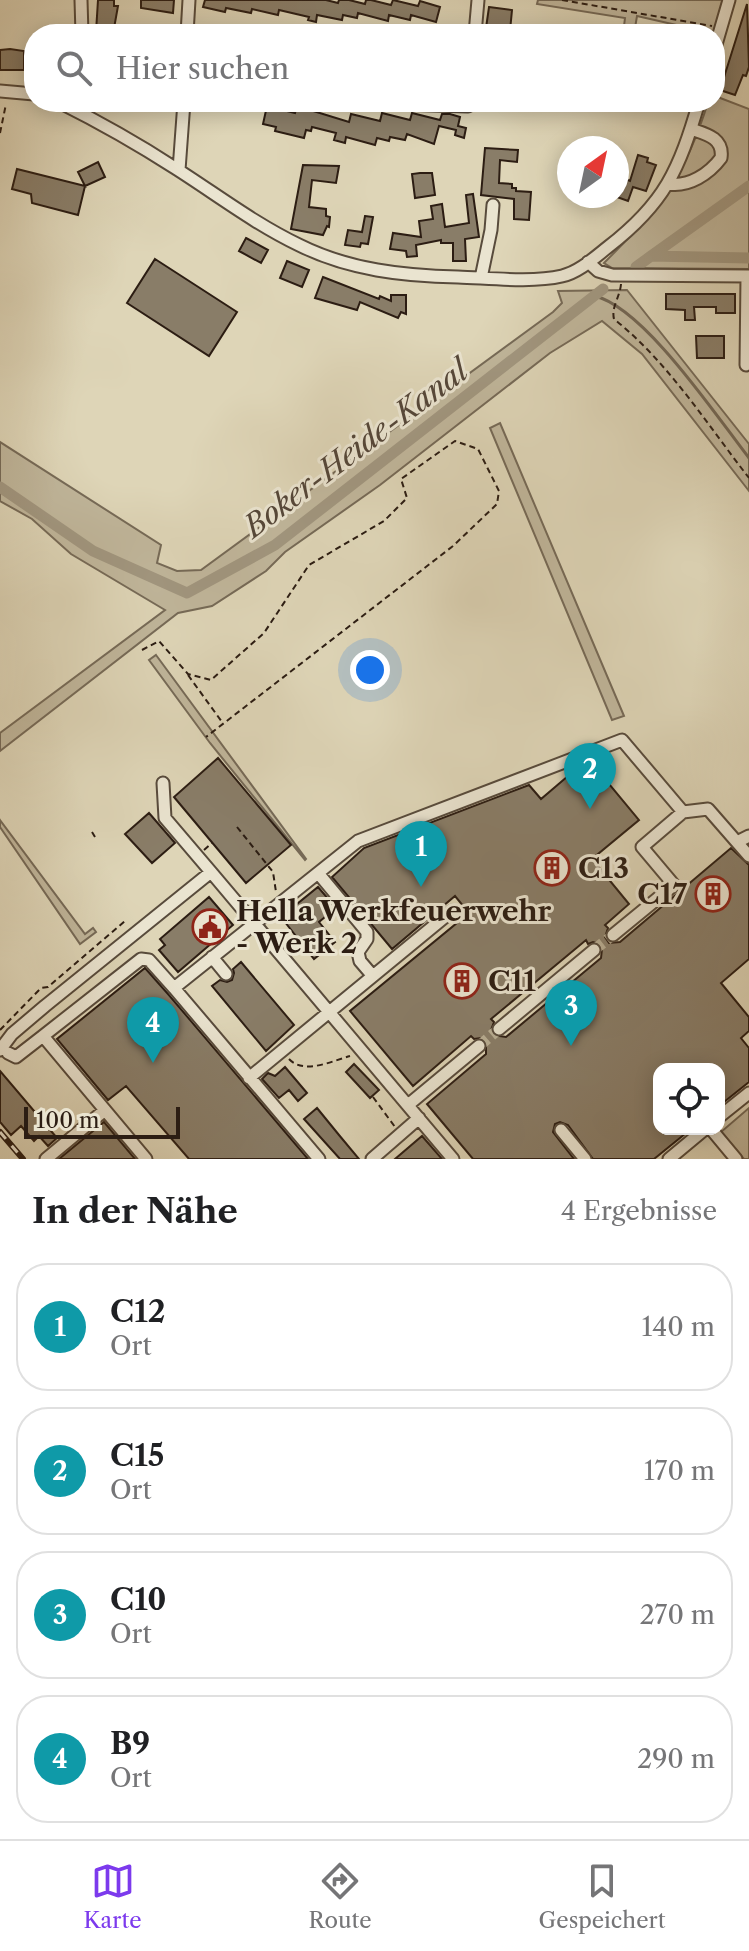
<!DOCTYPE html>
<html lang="de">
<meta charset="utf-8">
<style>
body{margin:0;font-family:"Libre Caslon Text",serif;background:#f2f2f2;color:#202124}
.controls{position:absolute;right:24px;bottom:24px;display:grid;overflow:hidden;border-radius:16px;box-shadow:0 4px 20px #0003}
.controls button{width:72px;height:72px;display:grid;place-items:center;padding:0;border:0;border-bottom:2px solid #e0e0e0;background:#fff;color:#202124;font:40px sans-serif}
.compass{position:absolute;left:557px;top:136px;width:72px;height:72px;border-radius:50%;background:#fff;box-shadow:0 4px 20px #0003;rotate:33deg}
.scale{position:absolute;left:24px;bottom:20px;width:156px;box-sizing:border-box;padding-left:8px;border:4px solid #2c1d13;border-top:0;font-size:22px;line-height:28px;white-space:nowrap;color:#2c1d13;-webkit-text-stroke:6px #eae4d0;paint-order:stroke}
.you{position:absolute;left:370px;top:670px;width:28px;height:28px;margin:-20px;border:6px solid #fff;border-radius:50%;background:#1a73e8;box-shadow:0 0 0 12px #1a73e833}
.badge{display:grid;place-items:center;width:52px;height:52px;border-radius:50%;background:#7c3aed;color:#fff;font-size:26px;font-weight:700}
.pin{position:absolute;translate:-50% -66px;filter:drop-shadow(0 2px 4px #0008)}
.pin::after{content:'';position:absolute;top:42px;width:28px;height:24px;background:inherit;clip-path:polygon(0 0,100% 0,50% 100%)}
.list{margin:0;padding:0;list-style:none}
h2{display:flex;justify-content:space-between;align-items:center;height:104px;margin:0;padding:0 32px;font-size:34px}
h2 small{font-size:26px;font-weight:400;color:#757577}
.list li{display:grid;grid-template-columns:52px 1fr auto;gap:24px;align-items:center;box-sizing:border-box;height:128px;margin:0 16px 16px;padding:0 16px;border:2px solid #e0e0e0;border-radius:32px}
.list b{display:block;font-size:30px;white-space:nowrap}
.list p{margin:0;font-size:26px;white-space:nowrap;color:#757577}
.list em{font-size:26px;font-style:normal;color:#757577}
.icon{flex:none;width:44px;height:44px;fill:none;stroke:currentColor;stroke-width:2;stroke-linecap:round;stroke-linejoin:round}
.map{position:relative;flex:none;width:749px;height:1159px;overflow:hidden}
.search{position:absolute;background:#fff;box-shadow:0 4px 20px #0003;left:24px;right:24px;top:24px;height:88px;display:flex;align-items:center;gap:20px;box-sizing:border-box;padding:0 28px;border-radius:32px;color:#757577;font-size:30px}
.sheet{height:680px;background:#fff}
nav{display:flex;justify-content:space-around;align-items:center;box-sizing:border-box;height:112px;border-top:2px solid #e0e0e0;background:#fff;font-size:22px;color:#757577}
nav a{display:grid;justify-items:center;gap:4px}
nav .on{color:#7c3aed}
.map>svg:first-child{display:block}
.green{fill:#c0b69b;stroke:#766a57;stroke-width:2}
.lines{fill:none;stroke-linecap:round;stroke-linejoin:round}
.stream{stroke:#726654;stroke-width:3}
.canal{stroke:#a1967f;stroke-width:11}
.building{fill:#897d68;stroke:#2c1d13;stroke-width:2;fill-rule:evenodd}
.minor-tunnel{stroke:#bab096;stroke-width:11;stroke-dasharray:11 5.5;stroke-linecap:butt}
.minor-casing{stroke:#584b3c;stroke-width:15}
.path{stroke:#2c1d13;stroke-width:2;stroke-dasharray:6 4;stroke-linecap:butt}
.minor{stroke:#eae4d0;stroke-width:11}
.rail-casing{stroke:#2c1d13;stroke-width:6}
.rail{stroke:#eae4d0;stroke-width:3;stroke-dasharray:9;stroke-linecap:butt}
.labels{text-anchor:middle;stroke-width:6;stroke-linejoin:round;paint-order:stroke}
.poi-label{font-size:28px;font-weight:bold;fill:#2c1d13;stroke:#eae4d0;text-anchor:start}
.water-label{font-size:30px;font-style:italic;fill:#554739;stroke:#eae4d0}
</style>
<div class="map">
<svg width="749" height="1159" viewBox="0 0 749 1159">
<rect width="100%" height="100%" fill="#ded5b7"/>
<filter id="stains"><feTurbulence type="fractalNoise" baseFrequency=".0025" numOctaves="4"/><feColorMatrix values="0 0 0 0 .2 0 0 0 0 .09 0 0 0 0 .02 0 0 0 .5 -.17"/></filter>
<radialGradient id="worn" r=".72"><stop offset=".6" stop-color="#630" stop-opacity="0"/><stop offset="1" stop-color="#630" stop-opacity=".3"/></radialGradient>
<!-- green -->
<path class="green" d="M538,0h187l-9,34 -79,-18 -3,18h-11l2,-16 -88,-14z
M715,96l34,13v160l-137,-1 -8,-5c55,-55 81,-85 104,-161h7z
M627,290l122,154v47l-107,-137 -40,-33 -52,32 -170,132 -95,67 -19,19 -54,35 -34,7 -178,138v-18l165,-123 -94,-56 -39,-35 -32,-18v-59l161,103 -4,18 20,8 24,-1 352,-258 9,-9 -4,-12z
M500,423l124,293 -12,4 -122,-292z
M156,655l150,204 -1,1 -95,-117 -61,-83z
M0,820l85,114 8,-6 3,4 -16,12 -80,-117z
M749,1108v51h-5l-23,-27z"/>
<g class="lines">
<!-- stream -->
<path class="stream" d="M594,296c49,10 123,121 155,162"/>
<!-- canal -->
<path class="canal" d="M651,256l98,-70
M636,267l15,-11 98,2
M0,487l93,64 94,42 88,-48 328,-256"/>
</g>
<!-- building -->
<path class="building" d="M98,0h16v6h4l-5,28 -17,-2z
M141,0h33l-1,13 -32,-5z
M205,0h121l12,3 1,-3h10l16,4 1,-4h5l20,5 2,-5 25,6 2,-5 20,6 -4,15 -25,-7 -1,5 -21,-5 -1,6 -30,-8 -1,5 -14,-3 -1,5 -25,-5 -1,7 -8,-2 1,-3 -30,-7 -1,5 -26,-6 -1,4 -25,-5 -1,4 -22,-5z
M747,4l2,63 -3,9 -3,-1 -8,20 -15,-5z
M489,7l23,3 -2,21 -24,-3z
M10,49l14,2v19h-24v-20z
M267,106l28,7 2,-7 52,16 2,-8 29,7 2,-8 28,7 2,-7 28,7 2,-6h8l10,3 -2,9 8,2 -2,10 -9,-3 1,-5 -17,-4 -5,18 -27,-10 -2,6 -15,-3 -1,4 -12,-3 -2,7 -29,-8 -1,6 -11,-3 2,-7 -24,-6 -1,4 -5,-1 -2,8 -29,-7 1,-4 -13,-3z
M485,148l33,2 -1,12 -17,-2 -1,23 13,1v4h4v3l15,1 -2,28 -15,-1v-20l-33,-4z
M638,155l10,3 -1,4 9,3 -10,26 -13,-4 -5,14 -11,-4v-12l3,-8 10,4z
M98,162l7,15 -20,9 -7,29 -46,-12 -1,-9 -19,-5 5,-20 68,17 -7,-14z
M303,165l36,1 -3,17 -24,-3 -3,27 17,2v7l4,1 -1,10 -2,-1 -4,9 -32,-6z
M420,173h12l3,22 -20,3 -3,-24z
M473,194l6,43 -14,2 1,22h-13v-18h-12v-3l-25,5 1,11 -10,1 -1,-6 -16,-2 3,-16 28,4 -2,-16 14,-2 -2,-13 11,-2 3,23 24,-4 -3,-28z
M365,216l8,1 -5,27 -7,-1 -1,4 -15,-2 3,-15 14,2z
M246,238l22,12 -7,13 -22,-12z
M155,259l82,53 -28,44 -82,-53z
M287,261l22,9 -7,17 -22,-9z
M323,277l56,22 1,-3 11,5v-6h15v19l-5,-2 -3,6 -38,-16 -3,8 -42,-12z
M666,294h69v19h-19v-6h-22l1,13h-10v-10l-19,-1z
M696,336h28v22h-27z
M218,758l73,87 -45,38 -72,-86z
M590,761l49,59 -47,39 37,45 -24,21 3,3 -3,9 4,6 11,-1 111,-94 18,17v94l-28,24 28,34v14l-8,7 8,10v34l-30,24v-37h-60v60h32l-37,30h-61l-25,-34 -8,-3 -5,2 -2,8 21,27h-101l-46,-55 59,-50v-13l-5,-3 -7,1 -3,-3 -58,50 -63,-75 119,-98 -14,-17 -63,53 -60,-72 32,-29 165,-63 12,14 41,-35zM586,940l2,4 5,-2 7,2 2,5 -1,9 -95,79 -13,-2 -2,-5 3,-8 -3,-3z
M149,813l26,30 -23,20 -27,-29z
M318,887l18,21 -17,14 16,20 -21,17 -33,-42z
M209,897l24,28 -55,47 -19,-22 6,-5 -5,-6z
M241,962l53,63 -28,26 -54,-65 8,-6 7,2 5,-2 2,-7 -1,-4z
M145,968l23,26 140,165h-119l-63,-73 -18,14 -51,-61z
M354,1064l25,26 -9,8 -24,-26z
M285,1067l22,26 -9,8 -9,-11 -10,8 -17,-19 6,-6 7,3z
M0,1071l57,67 -9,8 -9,-10 -5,5 -13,-15 -10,9 -11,-13z
M317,1108l22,27 20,24h-19l-36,-40z
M104,1122l31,37h-76z
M422,1136l20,23h-47z"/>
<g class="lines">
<!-- minor-tunnel -->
<path class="minor-tunnel" d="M594,950l19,-15
M479,1046l20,-17"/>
<defs>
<path id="minor" d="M81,0l1,34
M187,34l2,-34
M475,34l3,-34
M715,48l14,-48
M0,91l34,3
M59,102c40,20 79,42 116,66 41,26 80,56 124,77 50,25 105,31 159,32 31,1 74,6 104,-1 17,-4 32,-18 46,-29 57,-44 71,-77 91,-145
M324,102l144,4 1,-4
M179,170l5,-68
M669,184c20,3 40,-10 52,-26 3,-20 -15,-24 -30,-29
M588,262l10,9 14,4 137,1
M481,278l10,-48 2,-25
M746,365l1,-89
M163,783l2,35 46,54
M737,842l12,-6
M318,873l49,59v7l-9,13 2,9 12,14
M613,935l61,-50 -32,-38 41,-35 25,-3 41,47
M212,957l14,17
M174,988l145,171
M499,1029l95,-79
M0,1050l12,-16 33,-28 166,-134 242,287
M8,1053l8,4 27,-21
M249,1078l203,-167
M408,1105l71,-59
M719,1117l30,-24
M711,1129l25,30
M561,1130l24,29
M46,1159l59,-49
M146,1159l-103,-123 98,-77 8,1 25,28 184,-147 264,-101 61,72
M372,1159l47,-41
M669,1159l36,-30"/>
</defs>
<!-- minor casing -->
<use href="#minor" class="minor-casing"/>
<!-- path -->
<path class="path" d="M562,0l150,26
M0,133l6,-29
M621,284c-1,13 -10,23 -7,35 54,43 93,105 135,159
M142,650l17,-9 29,33 23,6 53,-47 45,-68 75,-44 23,-23 -6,-19 54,-38 23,8 21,42 -2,13 -44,42 -247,191
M188,675l34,47
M237,827l36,45 3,20
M92,832l3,5
M204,850l8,-7
M0,1030l41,-42 7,-1 77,-66
M289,1059c15,16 43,2 61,-3
M373,1097l22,30"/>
<!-- minor -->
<use href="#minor" class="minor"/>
<defs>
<path id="rail" d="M0,1132l23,27"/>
</defs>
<!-- rail casing -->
<use href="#rail" class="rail-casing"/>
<!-- rail -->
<use href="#rail" class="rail"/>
</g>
<!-- icons -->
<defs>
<symbol id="building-ring" viewBox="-11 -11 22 22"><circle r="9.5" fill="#eae4d0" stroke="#8f2418" stroke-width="1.5"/><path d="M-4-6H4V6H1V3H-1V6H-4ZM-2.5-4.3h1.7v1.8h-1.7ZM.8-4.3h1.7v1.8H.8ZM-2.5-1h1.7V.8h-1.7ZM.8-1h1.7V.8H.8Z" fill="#8f2418"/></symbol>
<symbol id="civic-ring" viewBox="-11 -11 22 22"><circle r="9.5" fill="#eae4d0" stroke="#8f2418" stroke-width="1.5"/><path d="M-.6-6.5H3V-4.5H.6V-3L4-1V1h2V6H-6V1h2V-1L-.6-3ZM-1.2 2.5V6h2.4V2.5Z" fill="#8f2418"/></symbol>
</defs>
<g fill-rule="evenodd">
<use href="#building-ring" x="532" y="848" width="40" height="40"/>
<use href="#building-ring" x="693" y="874" width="40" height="40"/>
<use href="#civic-ring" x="190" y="907" width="40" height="40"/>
<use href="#building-ring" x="442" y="961" width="40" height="40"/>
</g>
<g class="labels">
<!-- poi labels -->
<g class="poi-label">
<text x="578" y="878">C13</text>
<text x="687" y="904" text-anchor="end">C17</text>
<text x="236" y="921">Hella Werkfeuerwehr<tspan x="236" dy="32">- Werk 2</tspan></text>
<text x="488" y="991">C11</text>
</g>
<!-- water labels -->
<g class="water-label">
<text transform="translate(356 449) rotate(-37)" y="10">Boker-Heide-Kanal</text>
</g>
</g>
<rect width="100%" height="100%" filter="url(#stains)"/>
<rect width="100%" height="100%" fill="url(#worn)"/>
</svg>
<div class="controls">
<button><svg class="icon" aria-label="locate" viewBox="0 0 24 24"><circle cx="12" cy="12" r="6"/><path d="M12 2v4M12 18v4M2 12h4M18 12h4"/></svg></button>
</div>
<svg class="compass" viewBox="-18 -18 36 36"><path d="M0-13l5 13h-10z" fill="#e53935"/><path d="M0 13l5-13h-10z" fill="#757577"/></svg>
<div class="scale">100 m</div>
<div class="you"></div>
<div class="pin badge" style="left:421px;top:887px;background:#0f9aa8">1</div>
<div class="pin badge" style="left:590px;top:809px;background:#0f9aa8">2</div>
<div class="pin badge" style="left:571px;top:1046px;background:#0f9aa8">3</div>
<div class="pin badge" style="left:153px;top:1063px;background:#0f9aa8">4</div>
<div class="search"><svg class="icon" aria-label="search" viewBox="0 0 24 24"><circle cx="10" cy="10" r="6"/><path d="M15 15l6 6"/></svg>Hier suchen</div>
</div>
<section class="sheet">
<h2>In der Nähe<small>4 Ergebnisse</small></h2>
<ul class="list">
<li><span class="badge" style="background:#0f9aa8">1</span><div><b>C12</b><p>Ort</p></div><em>140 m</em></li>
<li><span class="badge" style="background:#0f9aa8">2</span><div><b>C15</b><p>Ort</p></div><em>170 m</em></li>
<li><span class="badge" style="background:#0f9aa8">3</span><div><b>C10</b><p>Ort</p></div><em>270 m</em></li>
<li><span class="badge" style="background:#0f9aa8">4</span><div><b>B9</b><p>Ort</p></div><em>290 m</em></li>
</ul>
</section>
<nav>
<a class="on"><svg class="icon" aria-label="map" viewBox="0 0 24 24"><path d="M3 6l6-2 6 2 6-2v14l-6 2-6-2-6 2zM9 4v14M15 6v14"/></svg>Karte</a>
<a><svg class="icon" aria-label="directions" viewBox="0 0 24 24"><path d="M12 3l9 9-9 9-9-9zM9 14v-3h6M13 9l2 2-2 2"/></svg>Route</a>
<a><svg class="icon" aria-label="saved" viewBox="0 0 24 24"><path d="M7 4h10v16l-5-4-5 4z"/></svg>Gespeichert</a>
</nav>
